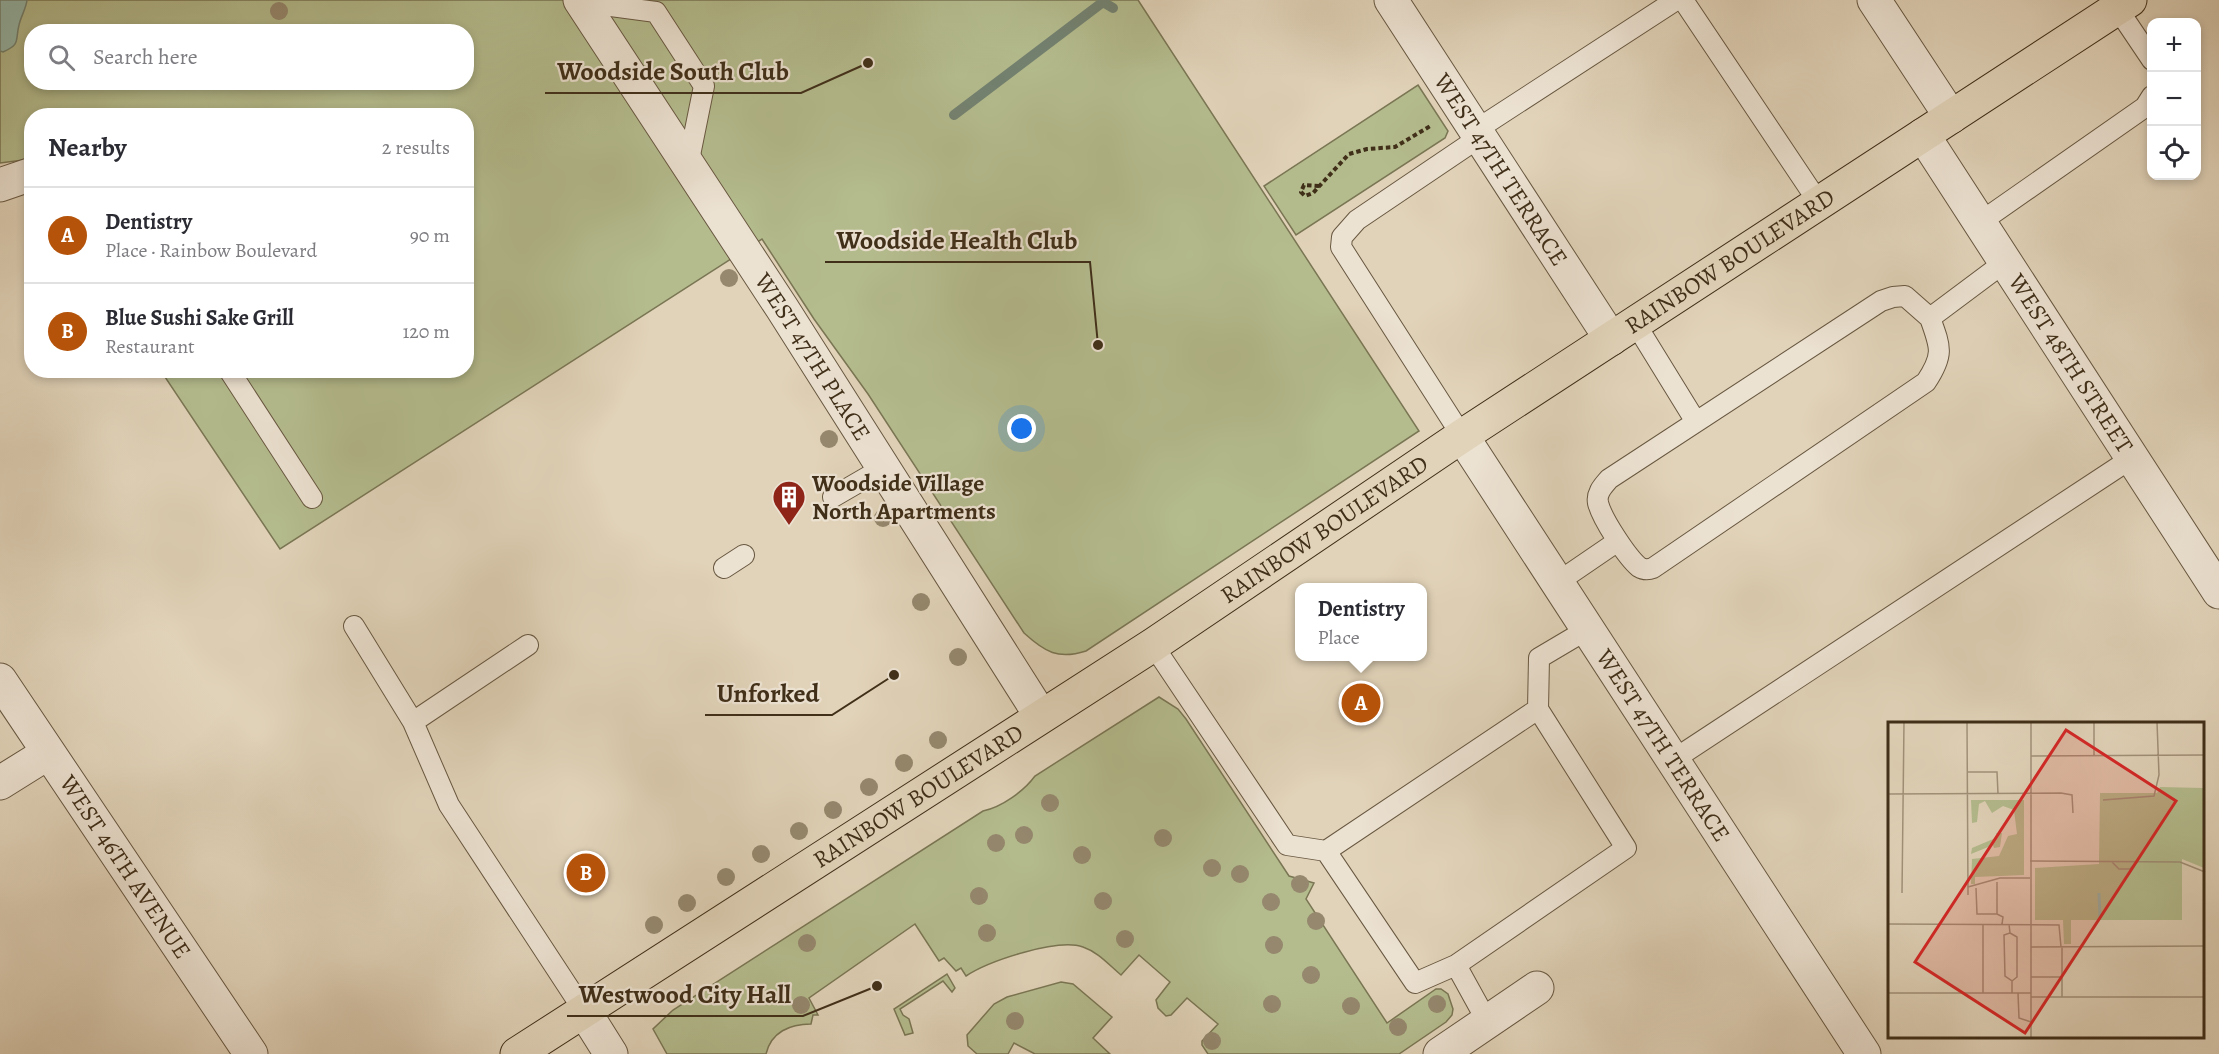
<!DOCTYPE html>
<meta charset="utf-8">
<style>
body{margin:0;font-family:Alegreya,serif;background:#f2f2f3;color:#2b2b33}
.controls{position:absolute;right:18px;top:18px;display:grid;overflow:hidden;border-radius:12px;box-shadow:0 3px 9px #0003}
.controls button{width:54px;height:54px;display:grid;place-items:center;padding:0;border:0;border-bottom:2px solid #e1e1e2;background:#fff;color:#2b2b33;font:30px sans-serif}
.you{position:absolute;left:1022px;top:429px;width:21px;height:21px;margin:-15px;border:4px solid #fff;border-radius:50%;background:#1a73e8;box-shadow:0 0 0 9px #1a73e833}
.badge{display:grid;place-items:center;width:39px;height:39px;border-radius:50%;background:#b45309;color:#fff;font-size:20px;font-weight:700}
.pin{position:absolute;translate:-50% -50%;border:3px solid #fff;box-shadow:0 2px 6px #0006}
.popup{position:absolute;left:1295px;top:583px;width:132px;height:78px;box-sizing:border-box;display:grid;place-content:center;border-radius:12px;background:#fff;filter:drop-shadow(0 2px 4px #0005);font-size:20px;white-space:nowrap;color:#7c7c81}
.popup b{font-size:22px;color:#2b2b33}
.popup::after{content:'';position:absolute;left:50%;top:100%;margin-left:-12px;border:12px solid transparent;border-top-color:#fff}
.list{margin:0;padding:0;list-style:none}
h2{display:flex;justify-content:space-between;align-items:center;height:78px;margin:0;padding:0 24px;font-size:26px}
h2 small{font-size:20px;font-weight:400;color:#7c7c81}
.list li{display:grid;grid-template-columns:39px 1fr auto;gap:18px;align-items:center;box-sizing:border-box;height:96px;padding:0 24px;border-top:2px solid #e1e1e2}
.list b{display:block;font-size:22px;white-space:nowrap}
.list p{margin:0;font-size:20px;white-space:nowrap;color:#7c7c81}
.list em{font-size:20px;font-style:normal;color:#7c7c81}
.icon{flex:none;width:33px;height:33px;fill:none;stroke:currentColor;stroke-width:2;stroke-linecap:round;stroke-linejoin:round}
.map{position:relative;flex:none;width:2219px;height:1054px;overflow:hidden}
.search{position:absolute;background:#fff;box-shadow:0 3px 9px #0003;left:24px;top:24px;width:450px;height:66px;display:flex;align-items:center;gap:15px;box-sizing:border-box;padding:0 21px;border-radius:24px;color:#7c7c81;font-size:22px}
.panel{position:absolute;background:#fff;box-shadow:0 3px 9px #0003;left:24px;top:108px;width:450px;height:270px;border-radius:24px}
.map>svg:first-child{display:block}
.green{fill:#b4bc8e;stroke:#7a7654;stroke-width:1.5;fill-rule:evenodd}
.water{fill:#95b9ab;stroke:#738271;stroke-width:1.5}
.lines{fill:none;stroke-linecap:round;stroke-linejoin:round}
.stream{stroke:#738271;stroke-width:10}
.service-casing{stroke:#685841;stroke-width:22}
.minor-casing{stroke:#685841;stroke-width:35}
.tertiary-casing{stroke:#685841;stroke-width:35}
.primary-casing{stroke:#402f19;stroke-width:35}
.path{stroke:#402f19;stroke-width:4;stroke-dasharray:4.5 3;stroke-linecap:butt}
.service{stroke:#ece2d2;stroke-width:20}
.minor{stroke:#ece2d2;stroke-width:33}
.tertiary{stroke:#ece2d2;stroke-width:33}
.primary{stroke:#e1d3b9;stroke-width:33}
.tree{fill:#95886e}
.labels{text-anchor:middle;stroke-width:4.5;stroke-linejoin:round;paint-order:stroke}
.street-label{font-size:24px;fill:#402f19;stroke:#ece2d2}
.poi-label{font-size:24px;font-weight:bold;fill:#402f19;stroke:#ece2d2;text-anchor:start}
.inset-river{fill:none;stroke:#95b9ab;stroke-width:3}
.inset-road{fill:none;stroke:#a19179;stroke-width:1.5}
.view{fill:#d62828;fill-opacity:0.15;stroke:#d62828;stroke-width:3}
.inset-edge{fill:none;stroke:#402f19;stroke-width:3}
.leader{fill:none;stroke:#402f19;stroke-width:2}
.callout-dot{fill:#402f19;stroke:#ece2d2;stroke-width:2}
.callout-label{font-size:26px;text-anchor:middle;font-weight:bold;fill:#402f19;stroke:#ece2d2;stroke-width:4.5;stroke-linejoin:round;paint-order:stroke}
</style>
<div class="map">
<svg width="2219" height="1054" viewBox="0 0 2219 1054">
<rect width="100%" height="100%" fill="#e1d3b9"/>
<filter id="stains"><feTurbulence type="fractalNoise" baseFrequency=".00333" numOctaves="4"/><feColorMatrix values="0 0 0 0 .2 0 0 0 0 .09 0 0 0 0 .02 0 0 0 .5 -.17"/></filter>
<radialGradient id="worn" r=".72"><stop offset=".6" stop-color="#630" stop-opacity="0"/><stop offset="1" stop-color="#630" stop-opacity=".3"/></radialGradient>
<!-- green -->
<path class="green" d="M0,0h1138l281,431 -333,220c-28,9 -41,1 -62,-18l-156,-239 -54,-75 -52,-80 -482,310 -119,-178 305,-1v-254h-434l-1,57 -8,-13 -23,3zM32,32h434v50h-434z
M1418,85l30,46 -3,7 -149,97 -32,-49z
M1159,697l19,12 8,10 103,157 25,7 -8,16 81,124 49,-34h5l7,5 5,15 -1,6 -6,7 -47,32h-191l-6,-9v-4l16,-17 -31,-26 -16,17 -5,1 -8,-8 -2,-8 14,-18 -31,-27 -18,20c-12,-10 -23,-23 -38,-28 -26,-9 -94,14 -117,29l-5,-8 -5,3 -12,-13 -5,3 -24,-37 -106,74 9,17h-5l-2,9c-21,0 -40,8 -45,30h-99l-14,-25 20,-19 310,-199c19,-4 41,-20 52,-35z
M947,974l8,14 -3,4 -9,-11 -43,28 3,6 6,4 4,14 -8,2 -11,-26z
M1061,982l12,2 39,33 -19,21 17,16h-75l-21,-11 -6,11h-31l-9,-8 -1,-11 27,-31 13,-7z"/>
<!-- water -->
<path class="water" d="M0,0h27c-1,9 -6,16 -8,25 -4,16 2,19 -16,27l-3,-1z"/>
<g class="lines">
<!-- stream -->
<path class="stream" d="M954,115l149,-113 10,6"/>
<defs>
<path id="service" d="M1683,0l136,203
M581,2l75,10 48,74 -16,79
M2117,8l35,52
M1476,130l200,-130
M1979,223l166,-116 7,-11
M1930,318l-25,-22 -12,1 -12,4 -272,178c-6,7 -13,14 -11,24 4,16 29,54 41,64 5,3 9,3 14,1l273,-186c18,-27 15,-34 4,-64l75,-56
M1635,323l61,99
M229,370l83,128
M1462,436l-121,-189 1,-10 15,-17 123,-83
M833,497l50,-29
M724,568l20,-13
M1558,582l60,-41
M354,626l59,96
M528,645l-115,77 36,83 135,206
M1153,645l134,200 39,6 89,132 41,-18 32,58
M1673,760l459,-302
M1326,851l212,-142
M1456,965l170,-117 -88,-139 1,-51 49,-29"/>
<g id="minor">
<path id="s1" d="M580,0l202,308 259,408"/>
<path id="s2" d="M1391,0l220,339"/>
<path d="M1874,0l77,117"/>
<path id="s3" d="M1923,135l296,457"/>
<path d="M0,185l29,-10"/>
<path id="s4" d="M1462,436l402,618"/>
<path id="s5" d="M0,680l251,374"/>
<path d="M0,783l48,-30"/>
<path d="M1440,1054l97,-66"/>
</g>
<path id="tertiary" d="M584,1011l27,43"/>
<g id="primary">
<path id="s6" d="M517,1054l636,-409 309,-209 668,-436"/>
</g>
</defs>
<!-- service casing -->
<use href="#service" class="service-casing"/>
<!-- minor casing -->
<use href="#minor" class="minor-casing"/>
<!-- tertiary casing -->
<use href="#tertiary" class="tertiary-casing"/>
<!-- primary casing -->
<use href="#primary" class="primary-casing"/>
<!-- path -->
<path class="path" d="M1319,186l-15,-1 -3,7 4,4 8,-3 36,-39 18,-5 28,-2 37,-22"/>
<!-- service -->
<use href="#service" class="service"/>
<!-- minor -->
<use href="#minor" class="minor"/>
<!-- tertiary -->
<use href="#tertiary" class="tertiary"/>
<!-- primary -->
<use href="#primary" class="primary"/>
</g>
<!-- trees -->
<g class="tree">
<circle cx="279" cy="11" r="9"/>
<circle cx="729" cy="278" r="9"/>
<circle cx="829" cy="439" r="9"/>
<circle cx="883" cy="518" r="9"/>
<circle cx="921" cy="602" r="9"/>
<circle cx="958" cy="657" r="9"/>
<circle cx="938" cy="740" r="9"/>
<circle cx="904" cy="763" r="9"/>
<circle cx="869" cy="787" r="9"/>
<circle cx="1050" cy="803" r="9"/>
<circle cx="833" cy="810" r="9"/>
<circle cx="799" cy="831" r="9"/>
<circle cx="1024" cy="835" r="9"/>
<circle cx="1163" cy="838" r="9"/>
<circle cx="996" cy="843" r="9"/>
<circle cx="761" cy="854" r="9"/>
<circle cx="1082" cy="855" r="9"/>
<circle cx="1212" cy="868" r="9"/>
<circle cx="1240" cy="874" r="9"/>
<circle cx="726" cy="877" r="9"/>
<circle cx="1300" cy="884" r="9"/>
<circle cx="979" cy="896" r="9"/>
<circle cx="1103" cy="901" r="9"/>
<circle cx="1271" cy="902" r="9"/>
<circle cx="687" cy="903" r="9"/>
<circle cx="1316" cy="921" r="9"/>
<circle cx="654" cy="925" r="9"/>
<circle cx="987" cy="933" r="9"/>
<circle cx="1125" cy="939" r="9"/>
<circle cx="807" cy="943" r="9"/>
<circle cx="1274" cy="945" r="9"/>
<circle cx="1311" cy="975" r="9"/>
<circle cx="1272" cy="1004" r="9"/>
<circle cx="1437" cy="1004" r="9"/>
<circle cx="801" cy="1005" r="9"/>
<circle cx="1351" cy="1006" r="9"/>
<circle cx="1015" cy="1021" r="9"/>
<circle cx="1398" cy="1027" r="9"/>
<circle cx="1212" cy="1041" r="9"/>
</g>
<!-- icons -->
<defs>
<symbol id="building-pin" viewBox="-11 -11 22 30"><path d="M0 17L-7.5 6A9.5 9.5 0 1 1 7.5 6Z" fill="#8f2418" stroke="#ece2d2"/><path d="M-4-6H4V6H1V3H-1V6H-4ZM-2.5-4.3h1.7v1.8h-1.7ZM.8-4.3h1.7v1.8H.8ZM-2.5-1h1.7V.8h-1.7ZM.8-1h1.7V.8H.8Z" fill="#fff"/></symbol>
</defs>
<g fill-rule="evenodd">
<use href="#building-pin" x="770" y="478" width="38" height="52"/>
</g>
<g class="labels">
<!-- street labels -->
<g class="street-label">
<text dy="8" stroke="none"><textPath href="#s2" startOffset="202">WEST 47TH TERRACE</textPath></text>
<text dy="8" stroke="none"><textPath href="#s6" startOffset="1449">RAINBOW BOULEVARD</textPath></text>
<text dy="8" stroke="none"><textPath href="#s1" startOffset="426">WEST 47TH PLACE</textPath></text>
<text dy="8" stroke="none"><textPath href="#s3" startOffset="272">WEST 48TH STREET</textPath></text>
<text dy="8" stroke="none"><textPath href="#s6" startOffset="963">RAINBOW BOULEVARD</textPath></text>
<text dy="8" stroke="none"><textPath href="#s4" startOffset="369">WEST 47TH TERRACE</textPath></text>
<text dy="8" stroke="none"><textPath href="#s6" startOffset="477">RAINBOW BOULEVARD</textPath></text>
<text dy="8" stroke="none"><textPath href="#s5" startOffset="225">WEST 46TH AVENUE</textPath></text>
</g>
<!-- poi labels -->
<g class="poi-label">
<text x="812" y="491">Woodside Village<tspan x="812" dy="28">North Apartments</tspan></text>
</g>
</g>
<!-- overview -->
<g transform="translate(1888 722)">
<rect width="316" height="316" fill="#e1d3b9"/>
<path d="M272,65l44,1v80l-22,-9v61h-111v24h-7l-1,-24h-28v-52l64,-4 1,-71h57zM83,78h53v75l-49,2v7h-4l1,-25 27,-3 9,-20 9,-2 -3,-24 -11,-4 -11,7 -7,-12 -6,3 -2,18 -5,1zM108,111h6l-2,14 -6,1 -1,-3 -22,9 1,-6 26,-11z" fill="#b4bc8e"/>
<path class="inset-river" d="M211,171l1,24"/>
<path class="inset-road" d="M79,0l1,173M143,0v316M206,33v-33M143,34l174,-1M79,50h30l1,22M0,72l173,-1 11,2 1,18M215,78l51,-4 5,-21 -2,-53M142,139l150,1 25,10M224,140l7,7h11l6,-7M109,160v32M80,165l32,-9h30M88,166l1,26h20l6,3 -1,7M14,171l2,-171M0,202l171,1 2,22M95,202v69M121,202l1,9 -6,2 1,41 7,5v12M122,211l7,4v40l-5,4M143,225l174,-1M143,255h31v-30M174,255v20M0,271h143M130,271l1,25 12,4M143,275h174"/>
<path class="view" d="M178,8l110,71 -151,232 -110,-71z"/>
<rect width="316" height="316" class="inset-edge"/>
</g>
<!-- callouts -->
<path class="leader" d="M868 63L801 93H545M1098 345L1090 262H825M894 675L832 715H705M877 986L803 1016H567"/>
<g class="callout-dot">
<circle cx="868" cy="63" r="6"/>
<circle cx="1098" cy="345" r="6"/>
<circle cx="894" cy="675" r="6"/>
<circle cx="877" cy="986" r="6"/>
</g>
<g class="callout-label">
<text x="673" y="80">Woodside South Club</text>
<text x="957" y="249">Woodside Health Club</text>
<text x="768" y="702">Unforked</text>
<text x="685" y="1003">Westwood City Hall</text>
</g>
<rect width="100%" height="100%" filter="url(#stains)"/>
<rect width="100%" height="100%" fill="url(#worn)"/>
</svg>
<div class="controls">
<button>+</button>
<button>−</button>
<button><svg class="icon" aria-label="locate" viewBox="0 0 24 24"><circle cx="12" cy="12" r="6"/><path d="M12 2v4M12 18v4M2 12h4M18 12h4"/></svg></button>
</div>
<div class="you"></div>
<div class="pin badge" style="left:1361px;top:703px">A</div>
<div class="popup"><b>Dentistry</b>Place</div>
<div class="pin badge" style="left:586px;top:873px">B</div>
<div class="search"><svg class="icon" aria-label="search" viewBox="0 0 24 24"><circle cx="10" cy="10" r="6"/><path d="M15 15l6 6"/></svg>Search here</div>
<section class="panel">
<h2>Nearby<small>2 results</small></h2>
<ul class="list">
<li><span class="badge">A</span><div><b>Dentistry</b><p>Place · Rainbow Boulevard</p></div><em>90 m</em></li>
<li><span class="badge">B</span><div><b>Blue Sushi Sake Grill</b><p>Restaurant</p></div><em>120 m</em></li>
</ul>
</section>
</div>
